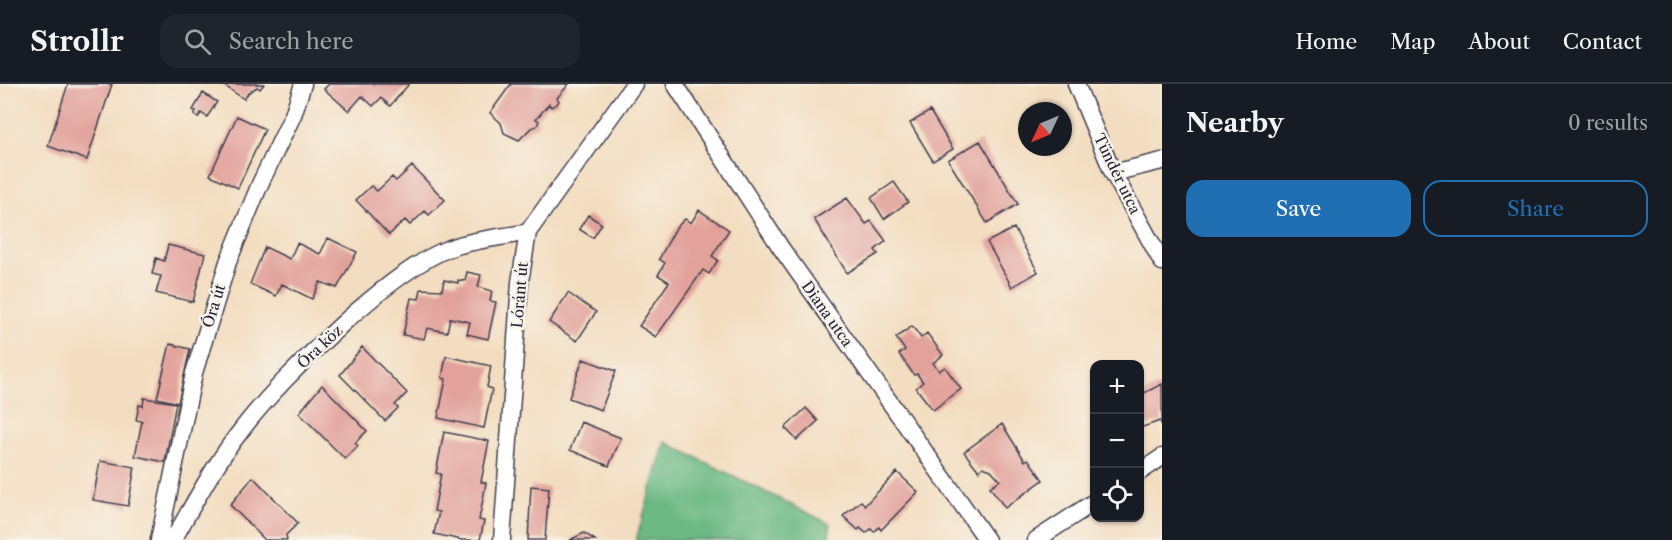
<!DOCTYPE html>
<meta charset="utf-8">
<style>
body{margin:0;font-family:"Libre Caslon Text",serif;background:#20242c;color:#f1f3f6}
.controls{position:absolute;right:18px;bottom:18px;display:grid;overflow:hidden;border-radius:12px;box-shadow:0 2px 4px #0004}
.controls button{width:54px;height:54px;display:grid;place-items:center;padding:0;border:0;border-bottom:2px solid #363941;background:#171b24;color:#f1f3f6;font:30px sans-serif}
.compass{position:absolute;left:1018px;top:18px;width:54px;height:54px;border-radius:50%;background:#171b24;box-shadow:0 2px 4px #0004;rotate:226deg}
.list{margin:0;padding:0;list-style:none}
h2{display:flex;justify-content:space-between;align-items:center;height:78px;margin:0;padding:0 24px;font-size:26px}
h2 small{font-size:20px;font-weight:400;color:#9ea1a6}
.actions{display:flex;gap:12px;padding:18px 24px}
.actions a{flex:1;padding:14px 0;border:2px solid #1f6fb2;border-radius:18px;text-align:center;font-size:21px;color:#1f6fb2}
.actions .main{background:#1f6fb2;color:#fff}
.icon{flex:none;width:33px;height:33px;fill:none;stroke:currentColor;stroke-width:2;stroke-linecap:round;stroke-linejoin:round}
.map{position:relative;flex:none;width:1162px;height:456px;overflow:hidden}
header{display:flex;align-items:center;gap:36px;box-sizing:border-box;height:84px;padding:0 30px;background:#171b24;border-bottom:2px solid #363941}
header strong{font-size:28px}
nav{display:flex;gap:33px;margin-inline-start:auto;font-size:21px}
.search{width:420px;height:54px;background:#20242c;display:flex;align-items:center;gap:15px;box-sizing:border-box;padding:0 21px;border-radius:18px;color:#9ea1a6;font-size:22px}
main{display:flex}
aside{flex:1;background:#171b24}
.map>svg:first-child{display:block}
.forest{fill:#6cb984;stroke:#476e60;stroke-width:1.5}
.building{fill:#e2a29b}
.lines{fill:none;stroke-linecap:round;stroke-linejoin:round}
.minor-casing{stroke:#413e4f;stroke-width:19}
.minor{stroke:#fff;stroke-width:16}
.labels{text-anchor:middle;stroke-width:5;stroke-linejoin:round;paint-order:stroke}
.street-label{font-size:15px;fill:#22223b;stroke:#f7f3e8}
</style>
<header>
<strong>Strollr</strong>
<div class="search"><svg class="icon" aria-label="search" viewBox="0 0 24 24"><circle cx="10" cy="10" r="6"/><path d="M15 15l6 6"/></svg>Search here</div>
<nav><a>Home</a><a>Map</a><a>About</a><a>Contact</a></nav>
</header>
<main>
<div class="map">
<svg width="1162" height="456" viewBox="0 0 1162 456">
<rect width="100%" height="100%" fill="#f7f3e8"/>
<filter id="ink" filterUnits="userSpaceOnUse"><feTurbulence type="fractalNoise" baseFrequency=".0167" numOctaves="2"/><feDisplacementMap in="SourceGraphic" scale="12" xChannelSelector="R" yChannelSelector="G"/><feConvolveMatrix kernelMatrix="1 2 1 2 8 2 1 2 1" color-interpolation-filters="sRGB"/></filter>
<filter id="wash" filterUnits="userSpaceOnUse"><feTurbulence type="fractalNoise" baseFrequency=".008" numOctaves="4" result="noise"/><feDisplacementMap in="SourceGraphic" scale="24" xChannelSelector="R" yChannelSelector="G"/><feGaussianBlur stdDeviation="1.35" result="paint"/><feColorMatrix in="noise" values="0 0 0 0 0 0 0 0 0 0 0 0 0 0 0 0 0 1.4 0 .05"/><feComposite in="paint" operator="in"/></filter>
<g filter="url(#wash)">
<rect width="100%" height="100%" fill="#f3ddc0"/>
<!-- forest -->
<path class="forest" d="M665,358l165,82 -1,16h-193z"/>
<g id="blocks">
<!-- building -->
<path class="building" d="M68,0h44l-25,76 -39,-14z
M222,0h42l-4,5 -3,-2 -8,5 -5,7z
M329,0h80l-19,22 -9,-8 -8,8 -11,-10 -13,15 -25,-22z
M511,0h58l-12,14 2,3 -2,3 -6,3 -2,-3 -13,15 3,2 -2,5 -6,2 -12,12 -15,-7 -3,-10 -11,-10z
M203,9l14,9 -10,15 -6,-4 -3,5 -4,-3 2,-4 -3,-1z
M930,27l23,38 -20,12 -23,-38z
M237,32l28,13 -27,59 -28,-13z
M980,57l38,63 -31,19 -39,-63z
M412,82l33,34 -16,15 -4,-4 -15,14 -5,-5 -16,15 -33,-35 15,-14 6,5 15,-14 4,4z
M894,98l14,20 -24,17 -13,-21z
M847,114l19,26 5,-3 15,20 -11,9 3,4 -31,19 -33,-54z
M699,126l30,20 -17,26 6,4 -9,14 -6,-4 -47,67 -17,-11 30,-44 -11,-7 7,-12 -6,-4 17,-31 9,-9 6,4z
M588,131l14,9 -9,14 -14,-9z
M1014,144l24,44 -26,15 -25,-45z
M328,154l29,14 -20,36 -17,-6 -8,17 -30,-15 -6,12 -26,-12 15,-37 25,12 7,-16 23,11z
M168,161l37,9 -12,48 -37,-9 5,-17 -9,-2 4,-16 8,3z
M467,188l14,3 -3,12 14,4 -2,10 6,1 -8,37 -21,-5 3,-12 -20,-4 -3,14 -20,-4 -3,11 -21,-4 8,-37 8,1 2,-10 21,1 2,-10 14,3v-3l7,1z
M568,209l28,19 -19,29 -28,-19z
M912,242l9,12 6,-5 16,22 -10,8 6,8 6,-4 16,22 -28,21 -17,-22 7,-6 -6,-8 -3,1 -15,-21 6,-4 -9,-12z
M170,260l20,5 -12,54 -21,-5z
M362,263l45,46 -12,12 3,3 -13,13 -45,-46z
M446,272l45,10 -4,21 5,2 -8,39 -46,-10 8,-39 -4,-1z
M583,275l33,12 -15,39 -32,-12z
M1162,300v42l-2,-5 -20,7v-33z
M322,301l45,46 -12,12 3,3 -13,13 -46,-46z
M144,314l32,5 -11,59 -30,-6 7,-35 -6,-1 3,-15 4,1z
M806,324l12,13 -21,19 -12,-12z
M581,338l40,16 -12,28 -39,-16z
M1002,340l23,37 3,-2 15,21 -38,28 -15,-21 10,-7 -9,-10 -8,-3 -4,4 -15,-19z
M444,348l45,9 -8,41 5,1 -7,37 5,1 -4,19h-18l-28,-6 5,-22 -5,-1 7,-37 -5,-1z
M100,377l35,6 -7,39 -35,-6z
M897,388l21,20 -37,38 -2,-3 -5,5 -3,-3 -5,4 -6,-5 -2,2 -15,-14 18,-15 4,4z
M253,393l45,46 -12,12 1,5h-22l-35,-35z
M531,402l18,2 -4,52h-17z
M584,449l11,7h-25z"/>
</g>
</g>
<g filter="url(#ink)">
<use href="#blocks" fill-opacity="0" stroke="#413e4f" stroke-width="1.5"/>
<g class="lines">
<defs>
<path id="minor" d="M675,0l106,164 206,292
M1076,0l37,89 49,89
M1113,89l49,-12
M1140,388l22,-15
M159,456l35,-167 34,-111 32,-78 33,-69 10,-31
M173,456c22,-38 42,-77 70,-112 39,-51 153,-164 213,-182 23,-7 48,-9 72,-14
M502,456l18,-258 8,-50 106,-148
M1036,456l58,-38"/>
</defs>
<!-- minor casing -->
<use href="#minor" class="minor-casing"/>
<!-- minor -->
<use href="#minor" class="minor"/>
</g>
</g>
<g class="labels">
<!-- street labels -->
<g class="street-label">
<text transform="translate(1117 90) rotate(64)" y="5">Tündér utca</text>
<text transform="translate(520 211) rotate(-85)" y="5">Lóránt út</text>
<text transform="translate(214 222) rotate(-73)" y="5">Óra út</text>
<text transform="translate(827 230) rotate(55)" y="5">Diana utca</text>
<text transform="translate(320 263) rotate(-43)" y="5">Óra köz</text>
</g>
</g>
</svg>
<div class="controls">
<button>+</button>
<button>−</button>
<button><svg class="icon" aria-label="locate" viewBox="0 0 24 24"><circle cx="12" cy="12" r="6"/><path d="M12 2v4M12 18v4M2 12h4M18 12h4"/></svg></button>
</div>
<svg class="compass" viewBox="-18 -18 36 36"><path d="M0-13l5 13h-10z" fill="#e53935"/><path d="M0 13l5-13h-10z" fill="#9ea1a6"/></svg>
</div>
<aside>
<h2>Nearby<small>0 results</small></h2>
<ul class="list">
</ul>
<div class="actions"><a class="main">Save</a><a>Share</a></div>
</aside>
</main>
